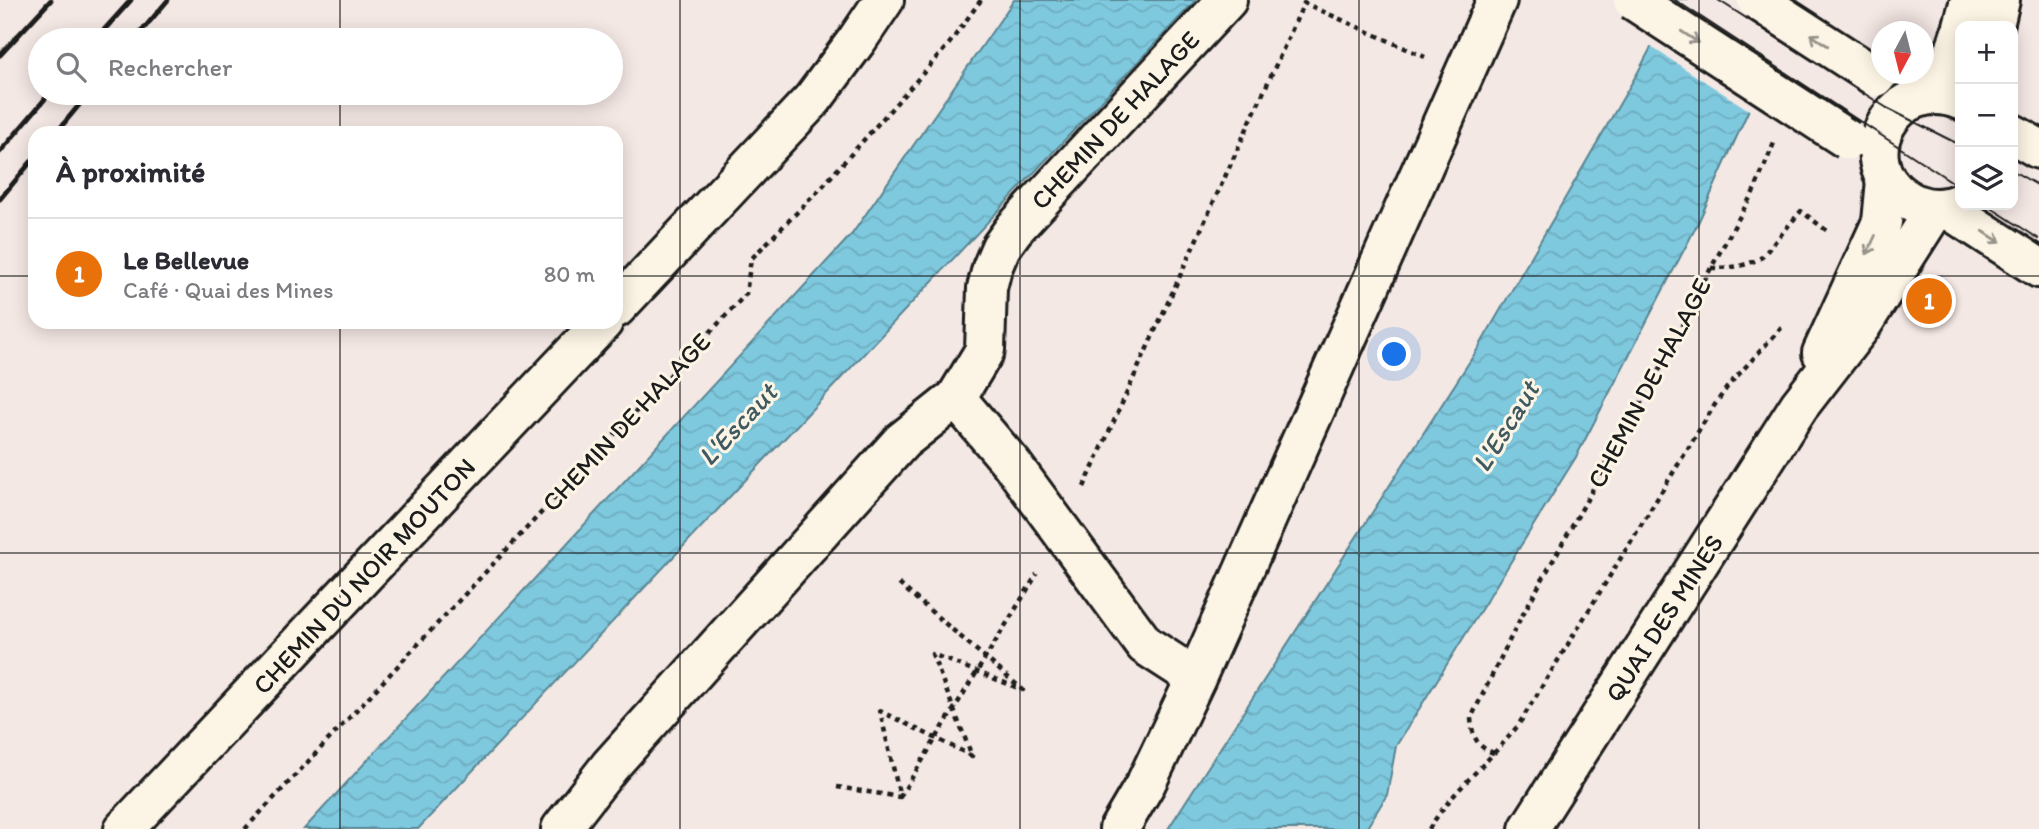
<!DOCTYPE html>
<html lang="fr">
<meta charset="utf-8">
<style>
body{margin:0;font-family:Itim,sans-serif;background:#f2f2f3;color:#2b2b33}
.controls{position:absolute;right:21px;top:21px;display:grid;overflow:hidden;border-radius:14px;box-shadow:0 4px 18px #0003}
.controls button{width:63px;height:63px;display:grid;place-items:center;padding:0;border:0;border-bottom:2px solid #e1e1e2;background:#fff;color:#2b2b33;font:35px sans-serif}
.compass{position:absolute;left:1871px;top:21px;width:63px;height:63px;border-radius:50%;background:#fff;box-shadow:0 4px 18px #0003;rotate:187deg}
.you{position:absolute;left:1395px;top:355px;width:24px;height:24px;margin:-18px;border:5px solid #fff;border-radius:50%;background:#1a73e8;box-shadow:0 0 0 10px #1a73e833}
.badge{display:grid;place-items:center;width:46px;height:46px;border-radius:50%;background:#d93025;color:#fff;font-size:23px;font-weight:700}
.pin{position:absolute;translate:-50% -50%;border:4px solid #fff;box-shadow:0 2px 7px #0006}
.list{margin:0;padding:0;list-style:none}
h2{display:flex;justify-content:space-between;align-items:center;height:91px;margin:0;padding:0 28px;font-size:30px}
h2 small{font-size:23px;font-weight:400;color:#7c7c81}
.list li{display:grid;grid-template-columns:46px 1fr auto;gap:21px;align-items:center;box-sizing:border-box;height:112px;padding:0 28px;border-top:2px solid #e1e1e2}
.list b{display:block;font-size:26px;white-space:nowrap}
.list p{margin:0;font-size:23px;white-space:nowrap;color:#7c7c81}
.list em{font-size:23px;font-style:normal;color:#7c7c81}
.icon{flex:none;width:38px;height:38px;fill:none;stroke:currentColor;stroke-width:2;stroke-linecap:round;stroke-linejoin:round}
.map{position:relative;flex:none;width:2039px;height:829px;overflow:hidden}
.search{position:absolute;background:#fff;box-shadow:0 4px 18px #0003;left:28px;top:28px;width:595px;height:77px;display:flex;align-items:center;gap:18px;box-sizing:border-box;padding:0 24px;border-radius:38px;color:#7c7c81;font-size:26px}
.panel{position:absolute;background:#fff;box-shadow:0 4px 18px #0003;left:28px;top:126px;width:595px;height:203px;border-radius:21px}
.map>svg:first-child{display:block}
.water{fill:url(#water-waves);stroke:#578491;stroke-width:2}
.pier{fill:#f4e8e4}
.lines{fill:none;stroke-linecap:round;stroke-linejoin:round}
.street-casing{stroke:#1c1c1c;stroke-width:44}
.secondary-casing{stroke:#1c1c1c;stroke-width:44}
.path{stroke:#1c1c1c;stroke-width:4.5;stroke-dasharray:5 5;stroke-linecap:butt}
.street{stroke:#fcf5e5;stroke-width:38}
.secondary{stroke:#fcf5e5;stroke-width:38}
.tram{stroke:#1c1c1c;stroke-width:2}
.rail{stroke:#1c1c1c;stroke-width:5}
.secondary-bridge-casing{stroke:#1c1c1c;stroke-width:44;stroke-linecap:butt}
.secondary-bridge{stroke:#fcf5e5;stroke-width:38}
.oneway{stroke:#97938b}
.grid{fill:none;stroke:#1c1c1c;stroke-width:2;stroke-opacity:0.55}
.labels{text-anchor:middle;stroke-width:6;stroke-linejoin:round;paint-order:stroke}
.street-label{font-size:26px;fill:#1c1c1c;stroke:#fcf5e5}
.water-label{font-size:28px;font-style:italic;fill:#3f5960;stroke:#fcf5e5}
</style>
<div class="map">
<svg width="2039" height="829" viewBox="0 0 2039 829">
<defs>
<pattern id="water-waves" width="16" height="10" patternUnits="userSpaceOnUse" patternTransform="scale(1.75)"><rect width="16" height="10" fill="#7fc9df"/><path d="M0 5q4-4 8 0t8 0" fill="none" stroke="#6dacbf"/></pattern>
</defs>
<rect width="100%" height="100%" fill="#f4e8e4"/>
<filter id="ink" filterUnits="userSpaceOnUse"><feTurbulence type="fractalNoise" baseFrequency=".0143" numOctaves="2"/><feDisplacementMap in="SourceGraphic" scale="14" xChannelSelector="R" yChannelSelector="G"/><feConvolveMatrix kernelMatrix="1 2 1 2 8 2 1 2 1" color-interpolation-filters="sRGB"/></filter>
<g filter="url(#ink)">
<!-- water -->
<path class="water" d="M1014,0h182l-778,829h-114l548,-595z
M1676,0h122l-100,223 -122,234 -180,289 -9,49 -21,34h-198l311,-482 159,-275z"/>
<!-- pier -->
<path class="pier" d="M1672,0h130l-50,112 -104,-67z"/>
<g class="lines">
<defs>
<path id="street" d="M1963,26l7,-26
M1994,26l6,-26
M1932,94l19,-32 9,-27
M616,308l197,-209 44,-59 27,-40
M1822,353l60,-131 4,-42
M956,398l29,-48 2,-62 5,-20 9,-21 13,-18 213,-229
M124,829l479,-507
M561,829l49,-63 292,-325 54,-43 56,66 133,181 51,33
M1119,829l27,-46 50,-105 301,-678
M1529,829l270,-423 62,-80 75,-118"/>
<path id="secondary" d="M1960,100c-66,-26 -112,59 -57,97 18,13 38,14 57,6
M2013,134l26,15
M1945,207l94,61"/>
</defs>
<!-- street casing -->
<use href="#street" class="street-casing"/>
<!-- secondary casing -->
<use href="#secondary" class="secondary-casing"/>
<!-- path -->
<path class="path" d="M1711,268c19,0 34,-1 51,-11l39,-46 29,22
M1084,487l220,-484 121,54
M1494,753c-18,-6 -22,-18 -23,-35l47,-95 143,-256 50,-99 44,-79 19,-46
M837,787l63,10 -20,-86 92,45 -40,-102 91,36 -125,-107
M900,797l137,-223
M245,829l501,-535 5,-35 70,-71 128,-144 32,-44
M1429,829c25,-41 62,-68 90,-105l195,-318 14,-20 56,-61"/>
<!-- street -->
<use href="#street" class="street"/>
<!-- secondary -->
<use href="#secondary" class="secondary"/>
<!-- tram -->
<path class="tram" d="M1675,0l285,187
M1718,0l169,108 73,37
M2013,171l26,15
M1987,205l52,34"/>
<!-- rail -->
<path class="rail" d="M95,40l36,-40
M134,40l34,-40
M0,55l51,-55
M56,133l33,-40
M0,152l50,-59
M0,199l35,-42"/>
<defs>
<path id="secondary-bridge" d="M1633,0l215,140
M1757,0l119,77"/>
</defs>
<!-- secondary-bridge casing -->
<use href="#secondary-bridge" class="secondary-bridge-casing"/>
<!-- secondary-bridge -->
<use href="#secondary-bridge" class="secondary-bridge"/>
</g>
<!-- one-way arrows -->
<defs><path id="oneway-shaft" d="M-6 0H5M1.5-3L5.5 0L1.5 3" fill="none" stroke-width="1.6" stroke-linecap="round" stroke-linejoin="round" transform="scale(1.75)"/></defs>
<g class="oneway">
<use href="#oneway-shaft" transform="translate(1690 37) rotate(33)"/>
<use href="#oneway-shaft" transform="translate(1819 40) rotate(-147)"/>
<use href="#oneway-shaft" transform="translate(1992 237) rotate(33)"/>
<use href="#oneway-shaft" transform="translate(1871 245) rotate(115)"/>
</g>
</g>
<!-- grid -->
<path class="grid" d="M340,0v40M680,0v829M1020,0v829M1359,0v829M1699,0v829M340,93v40M0,276h35M616,276h1423M340,322v507M0,553h2039"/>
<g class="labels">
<!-- street labels -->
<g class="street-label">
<text transform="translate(1115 120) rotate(-47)" y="9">CHEMIN DE HALAGE</text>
<text transform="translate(1649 383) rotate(-62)" y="9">CHEMIN DE HALAGE</text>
<text transform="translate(626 422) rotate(-47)" y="9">CHEMIN DE HALAGE</text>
<text transform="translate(364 576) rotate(-47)" y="9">CHEMIN DU NOIR MOUTON</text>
<text transform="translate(1664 618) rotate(-57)" y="9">QUAI DES MINES</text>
</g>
<!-- water labels -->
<g class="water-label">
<text transform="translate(737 424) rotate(-47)" y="10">L'Escaut</text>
<text transform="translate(1505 426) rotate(-58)" y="10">L'Escaut</text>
</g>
</g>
</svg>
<div class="controls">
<button>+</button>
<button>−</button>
<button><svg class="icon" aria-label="layers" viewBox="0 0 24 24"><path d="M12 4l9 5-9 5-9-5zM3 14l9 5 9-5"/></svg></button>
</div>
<svg class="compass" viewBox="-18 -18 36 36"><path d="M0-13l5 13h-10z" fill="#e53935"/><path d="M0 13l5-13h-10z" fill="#7c7c81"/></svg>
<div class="you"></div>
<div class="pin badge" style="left:1929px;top:301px;background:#e8710a">1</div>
<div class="search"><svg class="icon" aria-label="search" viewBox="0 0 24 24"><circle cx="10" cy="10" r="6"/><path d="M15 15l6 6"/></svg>Rechercher</div>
<section class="panel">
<h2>À proximité<small></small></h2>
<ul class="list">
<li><span class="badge" style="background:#e8710a">1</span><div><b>Le Bellevue</b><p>Café · Quai des Mines</p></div><em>80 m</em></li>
</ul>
</section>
</div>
